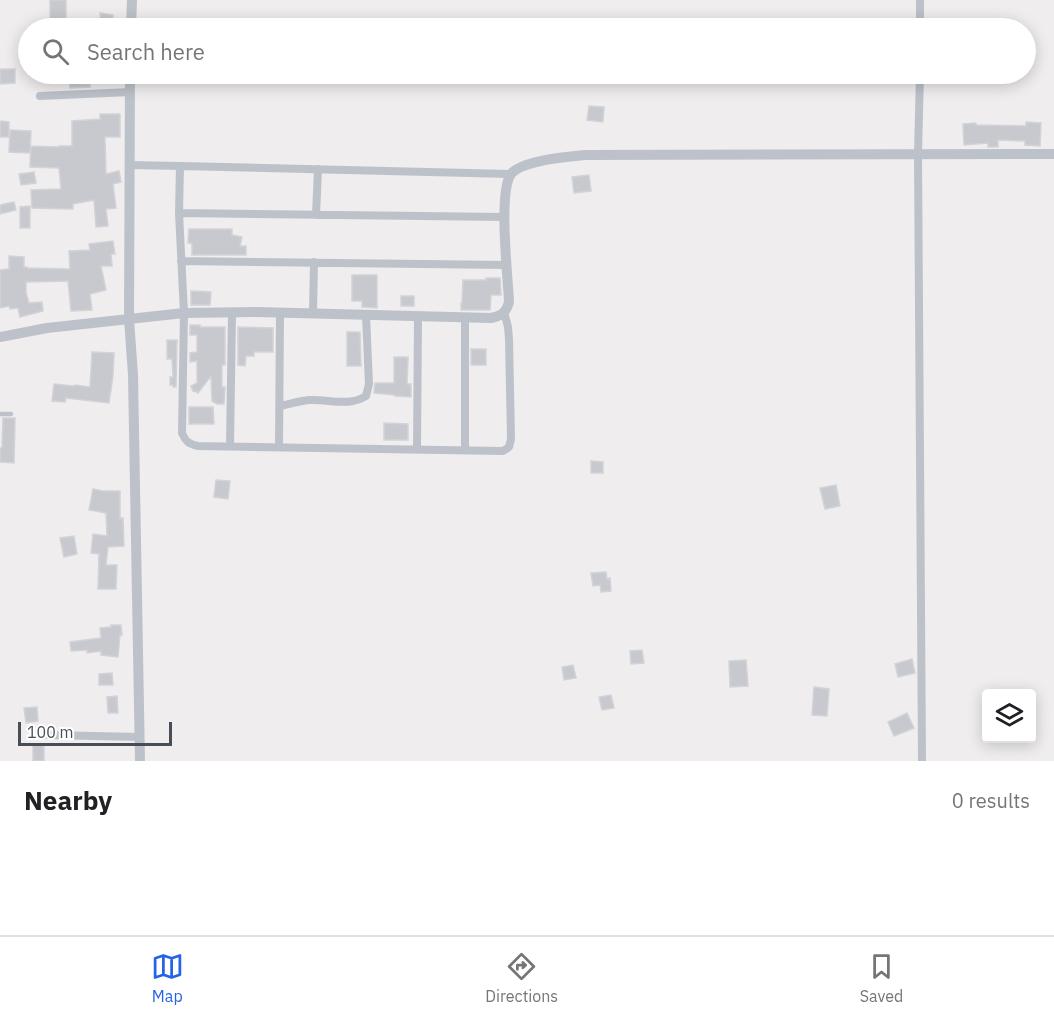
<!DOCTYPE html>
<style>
body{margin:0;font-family:"IBM Plex Sans",sans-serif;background:#f2f2f2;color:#202124}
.controls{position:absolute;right:18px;bottom:18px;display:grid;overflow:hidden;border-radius:6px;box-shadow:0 3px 15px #0003}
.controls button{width:54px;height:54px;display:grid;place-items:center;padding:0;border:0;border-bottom:2px solid #e0e0e0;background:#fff;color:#202124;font:30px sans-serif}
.scale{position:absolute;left:18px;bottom:15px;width:154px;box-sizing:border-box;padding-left:6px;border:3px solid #484e58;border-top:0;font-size:16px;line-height:21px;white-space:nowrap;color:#484e58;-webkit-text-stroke:4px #fff;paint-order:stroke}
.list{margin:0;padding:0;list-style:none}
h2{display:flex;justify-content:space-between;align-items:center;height:78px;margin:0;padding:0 24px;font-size:26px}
h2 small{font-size:20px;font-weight:400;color:#757577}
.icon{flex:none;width:33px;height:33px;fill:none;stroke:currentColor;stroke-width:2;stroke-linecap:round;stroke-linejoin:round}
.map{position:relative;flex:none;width:1054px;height:761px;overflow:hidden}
.search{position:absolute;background:#fff;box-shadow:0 3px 15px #0003;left:18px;right:18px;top:18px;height:66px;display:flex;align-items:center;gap:15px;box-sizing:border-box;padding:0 21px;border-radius:33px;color:#757577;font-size:22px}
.sheet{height:174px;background:#fff}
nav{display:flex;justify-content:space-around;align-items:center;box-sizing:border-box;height:84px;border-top:2px solid #e0e0e0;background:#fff;font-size:16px;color:#757577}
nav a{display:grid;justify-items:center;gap:3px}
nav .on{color:#2563eb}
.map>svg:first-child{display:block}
.building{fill:#c8c9cf;stroke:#d2d3d8;stroke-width:1.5}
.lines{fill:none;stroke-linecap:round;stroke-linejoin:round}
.service{stroke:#bdc2ca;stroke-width:4.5}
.minor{stroke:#bdc2ca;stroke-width:8}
.tertiary{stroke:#bdc2ca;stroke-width:10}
</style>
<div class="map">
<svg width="1054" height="761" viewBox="0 0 1054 761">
<rect width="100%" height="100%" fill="#efeded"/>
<!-- building -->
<path class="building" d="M50,0h16v21h-16z
M100,13l13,2v13h-12z
M0,69h15v14l-15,1z
M69,74h12l1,10h8v3l-20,1z
M589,106l15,1 -1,15 -16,-2z
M100,114h20v23h-15l1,37 13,-3 2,11 -8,2 3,24 -10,1 2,17 -12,1 -2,-27 -21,4v5l-41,-1 -1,-18 30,-1 -2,-21 -29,-1 1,-21 28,1v-1h13v-25l28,-2z
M0,121l9,1v15h-9z
M1026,122l15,1 -1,23 -15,-1v-4l-27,-1v7h-10v-4l-24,2 -1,-21 13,-1v2l50,1z
M10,130l21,1 -1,22 -21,-1z
M34,172l2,11 -15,2 -2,-11z
M589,175l2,16 -17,2 -2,-16z
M14,202l2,8 -16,4v-9z
M30,206v22h-10v-21z
M189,229h43v6l10,2 -2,9h6v9h-54v-12h-4z
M113,241l2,13h-4l1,12h-11l5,24 -16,4 2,16 -21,1 -3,-30 -42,1v11l3,10 13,-1 1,9 -23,6 -2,-9 -8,1 -1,-3 -9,2v-38l9,-1v-13l15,1v10h3v1l43,1 -1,-18 21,-1 -1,-6z
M352,275h25v33l-15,-1v-6h-10z
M486,278h14l1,17h-10l-1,15h-29v-7h1l1,-23h23z
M191,291l20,1 -1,13h-19z
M401,296h13v10h-13z
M190,325h10v2h25v38h-3v22h3l-1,17h-7l-5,-3 -1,-25 -13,17 -1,-1 -4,-1 -2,-5 6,-3v-22l-7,1v-9l7,-1v-17h-7z
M238,327l35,1v24h-19v4h-8l-1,10 -7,-1z
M347,332h13l1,34h-14z
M167,340h10l-1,47h-3v-2h-3v-8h3l-1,-18h-5z
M471,349h15v16h-15z
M92,352l22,1 -1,23 -4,27 -43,-5 -1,4 -13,-1 2,-17 20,2 1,-1 15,2z
M394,357h14l-1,27h4v13l-16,-1v-1l-21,-2 1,-10h19z
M189,407h24l1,17h-25z
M3,418h12l-1,45 -14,-1v-14h2z
M384,423l24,1v16h-24z
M591,461l12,1v11h-12z
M216,480l14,1 -2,18 -14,-2z
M836,485l4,21 -15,3 -5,-21z
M93,489l10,2h17v27h3l1,28 -16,1 -2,18h11l-1,24h-18l1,-35 -8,-1 2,-19 14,2 -1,-23 -17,-3z
M74,536l3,18 -13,3 -4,-19z
M606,572l1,7 3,-1 1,13 -10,1 -1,-7 -7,1 -2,-13z
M111,625h10l1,10h-2l-2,22 -17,-2v-4l-14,2v-3l-16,1 -1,-9 31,-4 -1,-10 11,-1z
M642,650l2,13 -13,1 -1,-13z
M912,659l3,14 -17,4 -3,-13z
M746,660l2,26 -18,1 -1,-26z
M573,665l3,13 -12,2 -2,-13z
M112,673l1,12h-14v-11z
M814,687l15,2 -2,27 -15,-1z
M611,695l3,13 -12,2 -3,-13z
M117,696l1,17h-10l-1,-16z
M37,707l1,14 -12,2 -2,-15z
M907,713l7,15 -20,8 -6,-14z
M33,745h11v16h-11z"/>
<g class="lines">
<!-- service -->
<path class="service" d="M0,414h11"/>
<!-- minor -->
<path class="minor" d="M920,0v28
M920,74l-2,80 4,607
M40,96l90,-4
M130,165l50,1
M179,213l325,4
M316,215l2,-46
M181,261l326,4
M504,312l4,15 1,12 2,100 -2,8 -6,4 -305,-5c-9,-2 -12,-4 -16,-13l2,-120 -5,-100 1,-47 331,8
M313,313l1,-51
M280,406c10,-2 19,-5 29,-6 20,-1 40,7 57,-4l3,-12 -3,-69
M230,446l2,-133
M279,447l1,-134
M417,449l1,-133
M465,450v-133
M48,735l92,2"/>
<!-- tertiary -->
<path class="tertiary" d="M131,28l1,-28
M130,74l-1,245 4,56 7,386
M0,337l47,-9 137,-15 73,-1 234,6c10,-2 15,-5 18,-16 -1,-25 -11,-110 2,-128 11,-14 57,-17 74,-19l469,-1"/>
</g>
</svg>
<div class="controls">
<button><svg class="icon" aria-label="layers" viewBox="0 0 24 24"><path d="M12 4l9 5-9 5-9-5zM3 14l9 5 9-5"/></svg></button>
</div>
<div class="scale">100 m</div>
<div class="search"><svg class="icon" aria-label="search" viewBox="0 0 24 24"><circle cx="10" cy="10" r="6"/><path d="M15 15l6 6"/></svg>Search here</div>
</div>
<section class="sheet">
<h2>Nearby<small>0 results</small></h2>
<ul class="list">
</ul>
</section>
<nav>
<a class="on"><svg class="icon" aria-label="map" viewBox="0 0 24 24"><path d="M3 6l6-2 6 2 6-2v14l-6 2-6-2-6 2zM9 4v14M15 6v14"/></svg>Map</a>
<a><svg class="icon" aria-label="directions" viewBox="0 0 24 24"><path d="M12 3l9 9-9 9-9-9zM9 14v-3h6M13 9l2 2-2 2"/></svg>Directions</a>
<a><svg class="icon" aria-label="saved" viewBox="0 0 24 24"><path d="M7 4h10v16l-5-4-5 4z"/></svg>Saved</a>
</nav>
